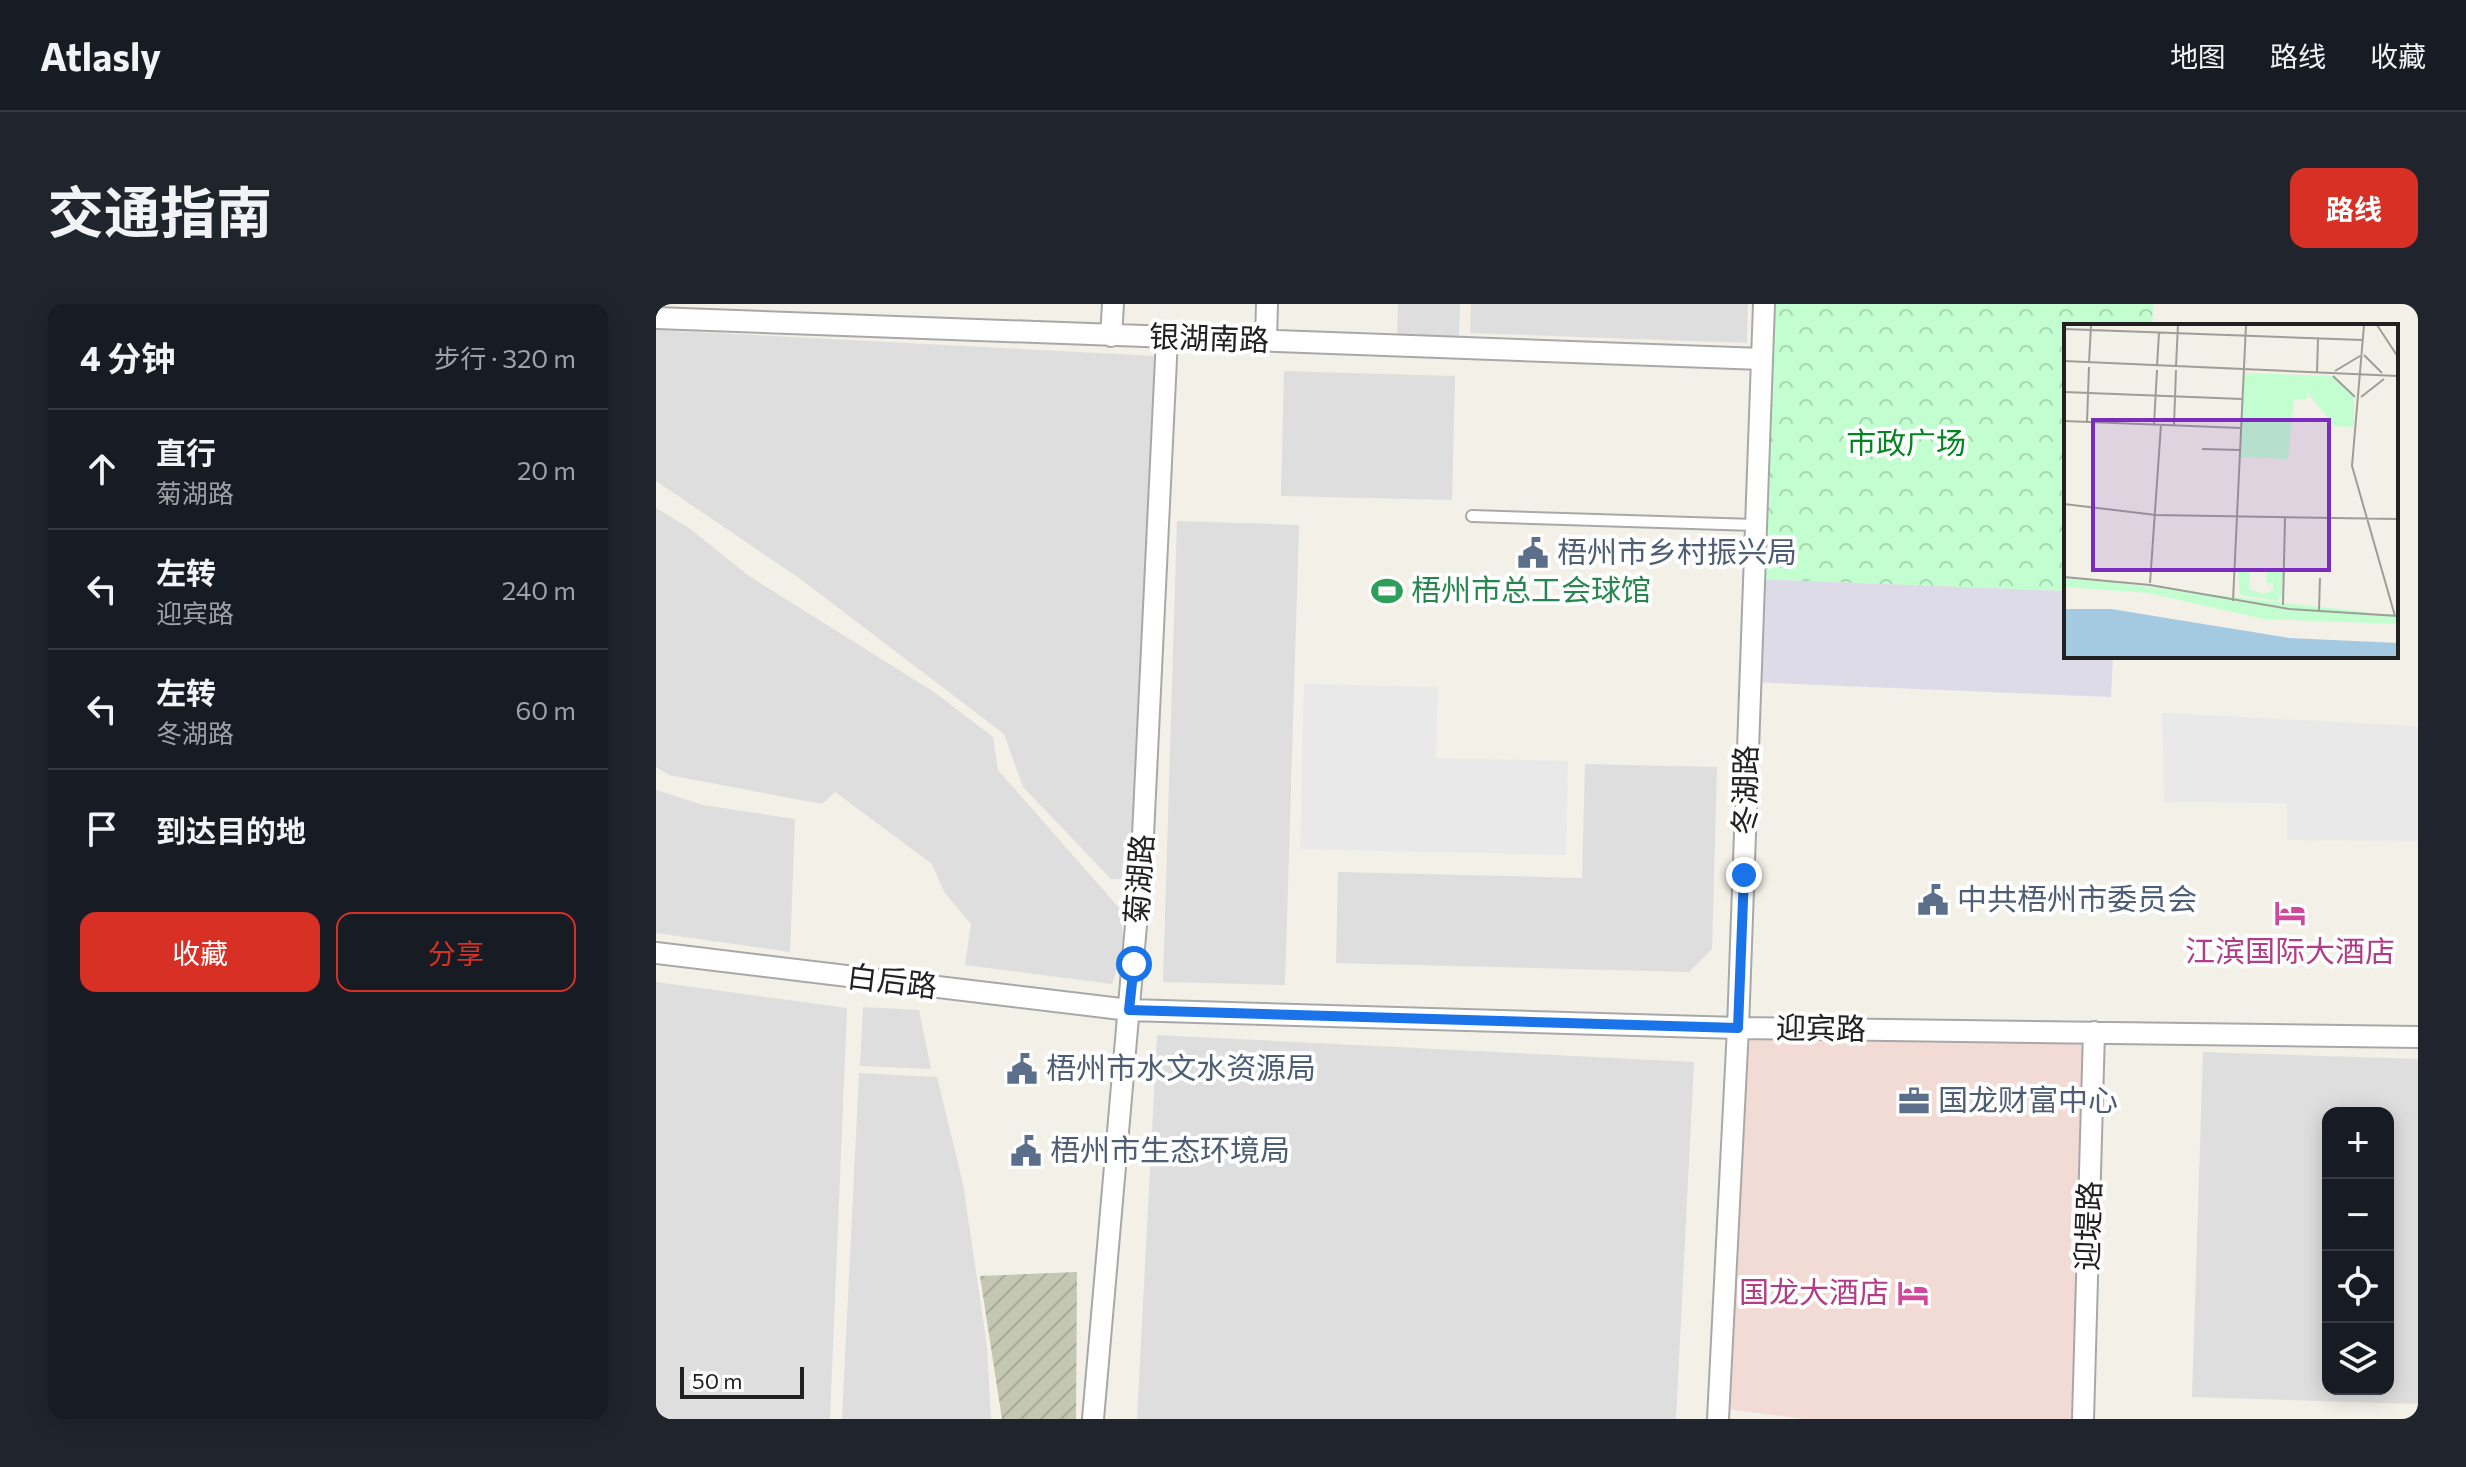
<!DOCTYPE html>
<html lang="zh">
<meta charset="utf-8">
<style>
body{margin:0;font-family:Commissioner,"Noto Sans SC",sans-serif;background:#20242c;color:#f1f3f6}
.controls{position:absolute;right:24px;bottom:24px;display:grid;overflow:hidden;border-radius:16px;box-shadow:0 4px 20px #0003}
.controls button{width:72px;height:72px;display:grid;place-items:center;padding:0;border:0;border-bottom:2px solid #363941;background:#171b24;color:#f1f3f6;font:40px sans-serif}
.scale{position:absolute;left:24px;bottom:20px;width:124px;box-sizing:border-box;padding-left:8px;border:4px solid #212121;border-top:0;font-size:22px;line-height:28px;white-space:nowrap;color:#212121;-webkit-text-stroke:6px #fff;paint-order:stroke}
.stop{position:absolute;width:24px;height:24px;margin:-18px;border:6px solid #1a73e8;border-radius:50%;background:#fff}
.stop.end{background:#1a73e8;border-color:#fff;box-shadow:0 2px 8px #0008}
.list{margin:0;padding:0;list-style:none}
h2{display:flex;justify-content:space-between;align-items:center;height:104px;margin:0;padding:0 32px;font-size:34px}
h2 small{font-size:26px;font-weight:400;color:#9ea1a6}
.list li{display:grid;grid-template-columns:52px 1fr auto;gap:24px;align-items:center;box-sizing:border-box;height:120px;padding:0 32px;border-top:2px solid #363941}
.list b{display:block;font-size:30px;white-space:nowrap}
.list p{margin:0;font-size:26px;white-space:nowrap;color:#9ea1a6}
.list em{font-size:26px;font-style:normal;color:#9ea1a6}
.actions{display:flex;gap:16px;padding:24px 32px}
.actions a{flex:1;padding:18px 0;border:2px solid #d93025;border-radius:16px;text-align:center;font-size:28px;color:#d93025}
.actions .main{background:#d93025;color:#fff}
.icon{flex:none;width:44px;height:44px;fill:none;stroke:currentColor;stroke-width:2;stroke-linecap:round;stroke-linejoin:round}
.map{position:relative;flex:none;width:1762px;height:1115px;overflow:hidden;border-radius:16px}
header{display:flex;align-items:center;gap:48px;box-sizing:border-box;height:112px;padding:0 40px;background:#171b24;border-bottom:2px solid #363941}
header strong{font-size:38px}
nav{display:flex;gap:44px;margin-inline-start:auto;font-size:28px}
.intro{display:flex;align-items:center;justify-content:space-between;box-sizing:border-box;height:192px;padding:0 48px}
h1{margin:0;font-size:56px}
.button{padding:20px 36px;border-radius:16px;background:#d93025;color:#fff;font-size:28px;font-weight:700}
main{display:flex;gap:48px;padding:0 48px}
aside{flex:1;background:#171b24;border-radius:16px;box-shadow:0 4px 20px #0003}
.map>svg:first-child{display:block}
.residential{fill:#dfdede;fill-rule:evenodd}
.commercial{fill:#f3dbd5}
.construction{fill:url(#construction-furrows)}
.park{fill:url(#park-crowns)}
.parking{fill:#e9e9e9}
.plaza{fill:#dddbe8}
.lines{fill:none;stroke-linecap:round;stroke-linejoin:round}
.service-casing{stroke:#a8a8a8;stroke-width:14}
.minor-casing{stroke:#a8a8a8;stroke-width:24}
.service{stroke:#fff;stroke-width:10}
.minor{stroke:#fff;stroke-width:20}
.route{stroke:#1a73e8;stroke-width:10}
.labels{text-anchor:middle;stroke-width:8;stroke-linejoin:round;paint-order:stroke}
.street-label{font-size:30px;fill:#212121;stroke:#fff}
.park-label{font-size:30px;fill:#048523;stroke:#fff}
.service-label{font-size:30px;fill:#4e5e75;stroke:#fff;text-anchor:start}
.leisure-label{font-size:30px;fill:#27864d;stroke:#fff;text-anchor:start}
.hotel-label{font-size:30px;fill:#b23c85;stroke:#fff}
.inset-road{fill:none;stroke:#9e9d98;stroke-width:2}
.view{fill:#7b2cbf;fill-opacity:0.15;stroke:#7b2cbf;stroke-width:4}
.inset-edge{fill:none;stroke:#212121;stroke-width:4}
</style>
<header>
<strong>Atlasly</strong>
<nav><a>地图</a><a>路线</a><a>收藏</a></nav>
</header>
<div class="intro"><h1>交通指南</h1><a class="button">路线</a></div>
<main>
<aside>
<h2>4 分钟<small>步行 · 320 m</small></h2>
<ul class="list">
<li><svg class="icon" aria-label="ahead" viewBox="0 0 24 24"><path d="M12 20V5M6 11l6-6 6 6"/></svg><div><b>直行</b><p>菊湖路</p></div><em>20 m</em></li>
<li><svg class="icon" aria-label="left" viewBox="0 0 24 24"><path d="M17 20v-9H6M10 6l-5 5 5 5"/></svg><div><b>左转</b><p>迎宾路</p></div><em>240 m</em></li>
<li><svg class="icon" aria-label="left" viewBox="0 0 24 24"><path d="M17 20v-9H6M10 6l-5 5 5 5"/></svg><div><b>左转</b><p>冬湖路</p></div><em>60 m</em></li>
<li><svg class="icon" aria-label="arrive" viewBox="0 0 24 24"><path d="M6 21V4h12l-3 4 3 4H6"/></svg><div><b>到达目的地</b></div></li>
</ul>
<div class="actions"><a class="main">收藏</a><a>分享</a></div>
</aside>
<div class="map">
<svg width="1762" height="1115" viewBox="0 0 1762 1115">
<defs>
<pattern id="construction-furrows" width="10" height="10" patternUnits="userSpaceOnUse" patternTransform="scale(2)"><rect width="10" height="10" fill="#c4c7b1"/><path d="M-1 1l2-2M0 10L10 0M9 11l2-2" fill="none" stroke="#a8ab98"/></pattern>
<pattern id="park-crowns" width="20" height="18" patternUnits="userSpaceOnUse" patternTransform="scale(2)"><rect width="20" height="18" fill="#c2fed0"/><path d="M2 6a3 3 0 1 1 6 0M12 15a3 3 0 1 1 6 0" fill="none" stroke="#a6d9b2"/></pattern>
</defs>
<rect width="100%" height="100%" fill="#f2f0e7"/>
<!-- residential -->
<path class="residential" d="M742,0h62l-1,33 -62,-3z
M815,0h277l-1,39 -277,-10z
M0,26l501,26 -25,523h-21l-88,-92 -19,-53 -205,-156 -143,-97z
M628,67l171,5 -3,124 -171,-4z
M0,204l33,20 60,48 185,116 59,45 5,33 122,139 4,38 -12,37 -147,-19 6,-41 -27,-32 -12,-28 -97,-72 -13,12 -153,-29 -13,-8z
M521,217l122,4 -14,460 -122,-3z
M929,460l132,3 -5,182 -23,23 -353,-9 2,-91 244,6z
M0,486l47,15 92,14 -5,133 -134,-19z
M0,678l191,26 -17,411h-174z
M207,703l56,3 12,59 -71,-3z
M501,731l537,27 -18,357h-539z
M1547,748l215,7v345l-226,-7zM1672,809h60v276h-60z
M203,769l78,4 26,107 24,162 4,73h-149z"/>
<!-- commercial -->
<path class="commercial" d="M1082,724l356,4 -11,387h-278l-86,-11z"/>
<!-- construction -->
<path class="construction" d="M421,968l-1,147h-74l-22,-143z"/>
<!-- park -->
<path class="park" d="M1108,0h389l-1,22h-86v265l-313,-12z"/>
<!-- parking -->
<path class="parking" d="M648,380l134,3 -2,71 132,3 -2,94 -266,-6z
M1506,409l256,13v115l-131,-1v-37l-123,-1z"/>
<!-- plaza -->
<path class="plaza" d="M1097,275l313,12v65h47l-2,41 -362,-15z"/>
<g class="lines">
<defs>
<path id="service" d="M816,212l283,9"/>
<path id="minor" d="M0,14l1106,41
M455,32l2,-32
M610,36l1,-36
M0,649l473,57 609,18 680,9
M437,1115l49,-563 25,-518
M1062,1115l20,-391 26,-724
M1427,1115l11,-387"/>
</defs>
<!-- service casing -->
<use href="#service" class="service-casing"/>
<!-- minor casing -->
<use href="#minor" class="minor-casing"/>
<!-- service -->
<use href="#service" class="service"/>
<!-- minor -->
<use href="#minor" class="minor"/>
</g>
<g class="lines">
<!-- route -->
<path class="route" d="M478,660l-5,46 609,18 6,-153"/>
</g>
<!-- icons -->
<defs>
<symbol id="civic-bare" viewBox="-9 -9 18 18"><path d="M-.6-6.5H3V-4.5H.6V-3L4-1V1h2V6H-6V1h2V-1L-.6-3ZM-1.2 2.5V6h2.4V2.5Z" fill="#5c6f8a" stroke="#fff" stroke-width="2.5" paint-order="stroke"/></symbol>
<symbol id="stadium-bare" viewBox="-9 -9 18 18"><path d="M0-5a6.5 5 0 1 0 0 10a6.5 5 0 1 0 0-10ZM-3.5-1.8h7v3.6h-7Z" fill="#2e9e5b" stroke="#fff" stroke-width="2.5" paint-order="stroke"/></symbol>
<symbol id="hotel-bare" viewBox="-9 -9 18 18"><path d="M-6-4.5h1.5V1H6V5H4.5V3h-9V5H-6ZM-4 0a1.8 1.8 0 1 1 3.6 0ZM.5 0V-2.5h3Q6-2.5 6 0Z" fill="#d1479c" stroke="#fff" stroke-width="2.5" paint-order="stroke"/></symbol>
<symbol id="office-bare" viewBox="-9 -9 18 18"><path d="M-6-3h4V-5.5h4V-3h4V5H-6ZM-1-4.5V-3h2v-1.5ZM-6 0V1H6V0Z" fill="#5c6f8a" stroke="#fff" stroke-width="2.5" paint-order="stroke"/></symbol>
</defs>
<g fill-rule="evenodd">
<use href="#civic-bare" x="855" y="227" width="44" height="44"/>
<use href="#stadium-bare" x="709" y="265" width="44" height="44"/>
<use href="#civic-bare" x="1255" y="574" width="44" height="44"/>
<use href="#hotel-bare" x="1612" y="587" width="44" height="44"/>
<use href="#civic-bare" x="344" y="743" width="44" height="44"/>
<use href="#office-bare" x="1236" y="775" width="44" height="44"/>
<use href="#civic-bare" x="348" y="825" width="44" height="44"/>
<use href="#hotel-bare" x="1235" y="967" width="44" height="44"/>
</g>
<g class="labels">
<!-- street labels -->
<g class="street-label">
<text transform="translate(553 35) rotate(2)" y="10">银湖南路</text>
<text transform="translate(1090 486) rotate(-89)" y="10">冬湖路</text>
<text transform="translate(484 575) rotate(-86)" y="10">菊湖路</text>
<text transform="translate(236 678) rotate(7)" y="10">白后路</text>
<text transform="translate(1165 725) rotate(1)" y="10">迎宾路</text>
<text transform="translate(1433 922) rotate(-88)" y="10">迎堤路</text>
</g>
<!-- park labels -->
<g class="park-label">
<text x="1250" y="150">市政广场</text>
</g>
<!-- service labels -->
<g class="service-label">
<text x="901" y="259">梧州市乡村振兴局</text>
<text x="1301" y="606">中共梧州市委员会</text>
<text x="390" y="775">梧州市水文水资源局</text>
<text x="1282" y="807">国龙财富中心</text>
<text x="394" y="857">梧州市生态环境局</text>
</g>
<!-- leisure labels -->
<g class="leisure-label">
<text x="755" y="297">梧州市总工会球馆</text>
</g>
<!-- hotel labels -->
<g class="hotel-label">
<text x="1634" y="658">江滨国际大酒店</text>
<text x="1233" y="999" text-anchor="end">国龙大酒店</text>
</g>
</g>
<!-- overview -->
<g transform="translate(1408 20)">
<rect width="334" height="334" fill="#f2f0e7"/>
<path d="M179,49l90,3 21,19v32l-20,-1 -26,-33 -1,6h-13l-6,60 -48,-2zM174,246l12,1 -1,18 14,5 10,-4v-7h-7l1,-12h16l-1,25 -5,5 -37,-6zM0,253l334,39v8l-134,-5 -116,-26 -84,-6z" fill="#c2fed0"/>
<path d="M0,285h47l178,29 109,5v14h-334z" fill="#a4cae2"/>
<path class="inset-road" d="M300,1l-12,141 43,150M313,1l21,32M0,5l299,11M300,31l18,18M0,37l334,15M25,39l2,-38M93,42l2,-33M112,42l2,-41M271,47l25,-15M253,48l1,-33M269,52l22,21M0,68l178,7M297,73l23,-18M0,97l177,7M23,98l2,-55M90,100l3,-54M110,101l2,-55M138,125l38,1M0,180l92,11 242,4M0,253l86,8 139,24 109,7M86,259l11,-158M169,277l13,-276M219,281l2,-87M255,286l1,-32"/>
<path class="view" d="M29,96h236v150h-236z"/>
<rect width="334" height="334" class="inset-edge"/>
</g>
</svg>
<div class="controls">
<button>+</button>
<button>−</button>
<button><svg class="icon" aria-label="locate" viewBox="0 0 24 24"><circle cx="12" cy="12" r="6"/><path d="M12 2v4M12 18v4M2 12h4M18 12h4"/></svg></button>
<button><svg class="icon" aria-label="layers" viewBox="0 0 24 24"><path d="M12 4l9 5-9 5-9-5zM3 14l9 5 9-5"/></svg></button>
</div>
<div class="scale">50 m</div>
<div class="stop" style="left:478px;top:660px"></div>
<div class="stop end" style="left:1088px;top:571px"></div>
</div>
</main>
